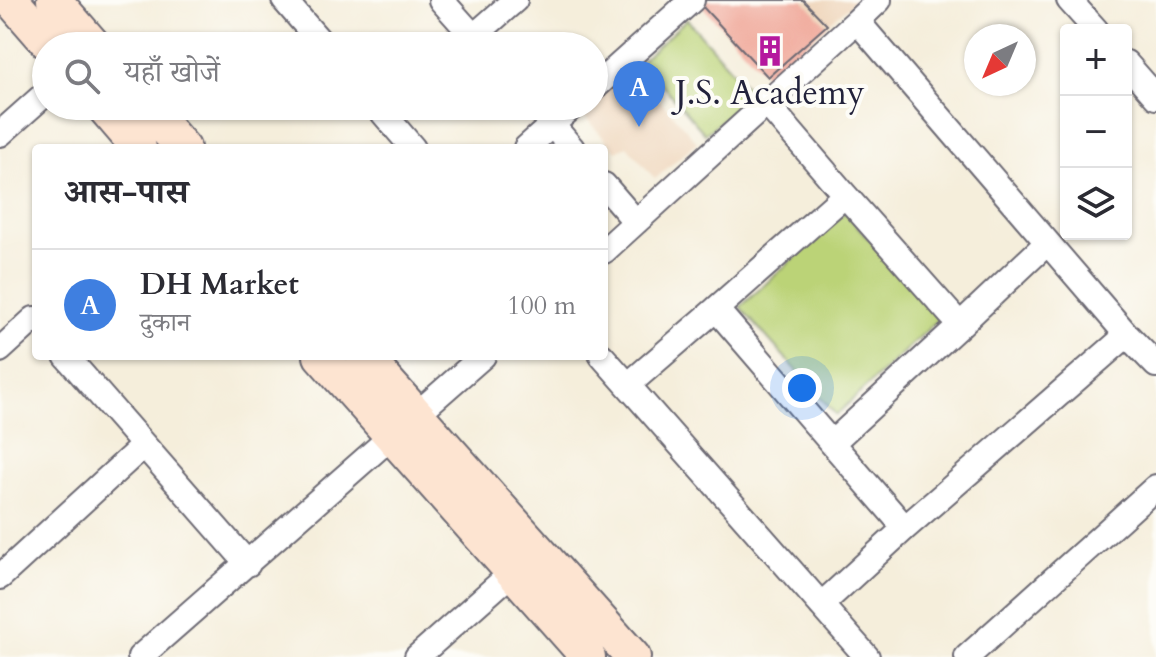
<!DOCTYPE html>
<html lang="hi">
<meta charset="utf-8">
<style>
body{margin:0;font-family:Cardo,"Noto Serif Devanagari",serif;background:#f7f7f7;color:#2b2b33}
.controls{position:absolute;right:24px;top:24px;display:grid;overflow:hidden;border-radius:8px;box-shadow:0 2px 6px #0004}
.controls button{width:72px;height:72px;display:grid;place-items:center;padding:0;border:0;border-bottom:2px solid #e1e1e2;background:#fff;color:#2b2b33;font:40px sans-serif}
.compass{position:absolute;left:964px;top:24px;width:72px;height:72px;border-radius:50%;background:#fff;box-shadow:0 2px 6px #0004;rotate:224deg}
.you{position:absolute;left:802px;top:388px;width:28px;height:28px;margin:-20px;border:6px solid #fff;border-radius:50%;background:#1a73e8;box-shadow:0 0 0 12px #1a73e833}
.badge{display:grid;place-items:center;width:52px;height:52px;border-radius:50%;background:#b5179e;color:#fff;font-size:26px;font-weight:700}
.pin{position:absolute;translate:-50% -66px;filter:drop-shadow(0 2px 4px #0008)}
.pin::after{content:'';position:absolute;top:42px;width:28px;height:24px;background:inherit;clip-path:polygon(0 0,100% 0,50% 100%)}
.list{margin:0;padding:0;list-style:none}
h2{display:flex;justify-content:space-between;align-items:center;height:104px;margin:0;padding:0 32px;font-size:34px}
h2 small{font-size:26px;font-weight:400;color:#7c7c81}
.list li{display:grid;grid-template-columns:52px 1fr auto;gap:24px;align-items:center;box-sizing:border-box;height:112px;padding:0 32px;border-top:2px solid #e1e1e2}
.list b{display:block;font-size:30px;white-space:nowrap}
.list p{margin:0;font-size:26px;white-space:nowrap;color:#7c7c81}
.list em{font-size:26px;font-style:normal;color:#7c7c81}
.icon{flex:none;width:44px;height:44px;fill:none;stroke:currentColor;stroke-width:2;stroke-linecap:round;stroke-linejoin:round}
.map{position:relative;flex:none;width:1156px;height:657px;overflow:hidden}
.search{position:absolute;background:#fff;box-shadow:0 2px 6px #0004;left:32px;top:32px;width:576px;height:88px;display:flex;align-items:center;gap:20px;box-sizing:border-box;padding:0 28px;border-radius:44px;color:#7c7c81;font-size:30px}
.panel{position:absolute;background:#fff;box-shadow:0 2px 6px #0004;left:32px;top:144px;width:576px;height:216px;border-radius:8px}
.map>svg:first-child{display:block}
.built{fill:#efd6bb}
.green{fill:#bbd377;stroke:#6e7a59;stroke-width:2}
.building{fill:#f0a89a}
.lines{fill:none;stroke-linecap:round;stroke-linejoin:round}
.street-casing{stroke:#6c6973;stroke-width:28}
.secondary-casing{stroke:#6c6973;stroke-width:38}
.street{stroke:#fff;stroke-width:24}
.secondary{stroke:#fde4d1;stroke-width:34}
.labels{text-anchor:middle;stroke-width:8;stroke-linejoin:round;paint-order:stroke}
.poi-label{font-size:34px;fill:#22223b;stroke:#fdfcf7}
</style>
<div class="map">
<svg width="1156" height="657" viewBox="0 0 1156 657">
<rect width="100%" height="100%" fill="#fdfcf7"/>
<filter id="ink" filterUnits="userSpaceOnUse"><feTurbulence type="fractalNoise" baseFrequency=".0125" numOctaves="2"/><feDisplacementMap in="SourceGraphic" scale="16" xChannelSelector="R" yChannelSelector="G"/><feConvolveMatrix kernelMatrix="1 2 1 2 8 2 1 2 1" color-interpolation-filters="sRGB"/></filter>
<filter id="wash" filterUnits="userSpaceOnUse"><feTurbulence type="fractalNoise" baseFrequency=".006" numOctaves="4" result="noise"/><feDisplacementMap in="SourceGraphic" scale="32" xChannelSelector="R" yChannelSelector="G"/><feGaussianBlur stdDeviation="1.8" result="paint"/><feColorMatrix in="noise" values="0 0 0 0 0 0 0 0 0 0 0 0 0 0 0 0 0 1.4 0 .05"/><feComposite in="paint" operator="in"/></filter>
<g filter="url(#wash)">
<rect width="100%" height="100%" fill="#f5eedb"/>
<!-- built -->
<path class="built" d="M803,0h53l-29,25z
M619,75l29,33 12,-8 37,42 -42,37 -28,-33 -11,5 -36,-39 6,-6h8v-7z"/>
<!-- green -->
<path class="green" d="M687,19l66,76 -48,39 -64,-73z
M845,212l94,107 -103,96 -96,-108z"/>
<g id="blocks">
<!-- building -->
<path class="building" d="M706,0h97l24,25 -59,52 -67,-72z"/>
</g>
</g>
<g filter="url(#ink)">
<use href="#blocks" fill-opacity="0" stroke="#6c6973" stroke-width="2"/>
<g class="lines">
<defs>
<path id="street" d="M284,0l40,46
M441,0l41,46
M1069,0l27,30
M857,21l22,-21
M473,37l42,-37
M1126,63l30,34
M594,88l98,-88
M767,104l78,91 -129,114 189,219 -84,77
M377,106l36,42
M536,106l36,42
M0,134l46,-41
M526,148l47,-42
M604,185l32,37
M604,251l253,-230 270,314 29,30
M960,325l87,-82
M0,350l34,-31 2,2
M66,356l182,208
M602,356l265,301
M628,385l88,-76
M832,443l128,-118 -115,-130
M905,528l222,-193
M0,577l144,-132
M140,657l343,-301
M417,657l106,-94
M967,657l189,-170"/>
<path id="secondary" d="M11,0l40,46
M54,0l40,46
M103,106l36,42
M146,106l37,42
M321,356l267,301
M364,356l269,301"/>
</defs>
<!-- street casing -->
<use href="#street" class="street-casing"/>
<!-- secondary casing -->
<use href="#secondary" class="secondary-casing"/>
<!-- street -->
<use href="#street" class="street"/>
<!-- secondary -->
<use href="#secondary" class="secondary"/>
</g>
</g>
<!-- icons -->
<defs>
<symbol id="building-bare" viewBox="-9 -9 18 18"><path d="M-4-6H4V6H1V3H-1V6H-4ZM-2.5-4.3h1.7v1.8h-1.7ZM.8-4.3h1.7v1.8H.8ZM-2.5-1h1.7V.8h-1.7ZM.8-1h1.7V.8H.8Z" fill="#b5179e" stroke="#fdfcf7" stroke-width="2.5" paint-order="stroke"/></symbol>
</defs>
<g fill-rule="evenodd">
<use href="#building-bare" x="748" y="29" width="44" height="44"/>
</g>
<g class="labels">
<!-- poi labels -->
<g class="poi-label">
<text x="770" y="104">J.S. Academy</text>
</g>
</g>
</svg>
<div class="controls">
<button>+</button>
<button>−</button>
<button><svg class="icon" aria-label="layers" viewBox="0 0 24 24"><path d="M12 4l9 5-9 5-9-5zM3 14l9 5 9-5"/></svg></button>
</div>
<svg class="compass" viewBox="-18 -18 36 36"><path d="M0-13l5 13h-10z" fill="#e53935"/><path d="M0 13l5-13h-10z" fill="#7c7c81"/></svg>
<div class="you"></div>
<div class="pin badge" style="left:639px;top:127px;background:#3f7fe0">A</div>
<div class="search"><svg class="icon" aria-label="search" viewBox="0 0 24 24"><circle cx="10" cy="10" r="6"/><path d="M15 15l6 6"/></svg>यहाँ खोजें</div>
<section class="panel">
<h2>आस-पास<small></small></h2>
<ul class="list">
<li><span class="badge" style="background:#3f7fe0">A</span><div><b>DH Market</b><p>दुकान</p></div><em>100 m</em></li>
</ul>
</section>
</div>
